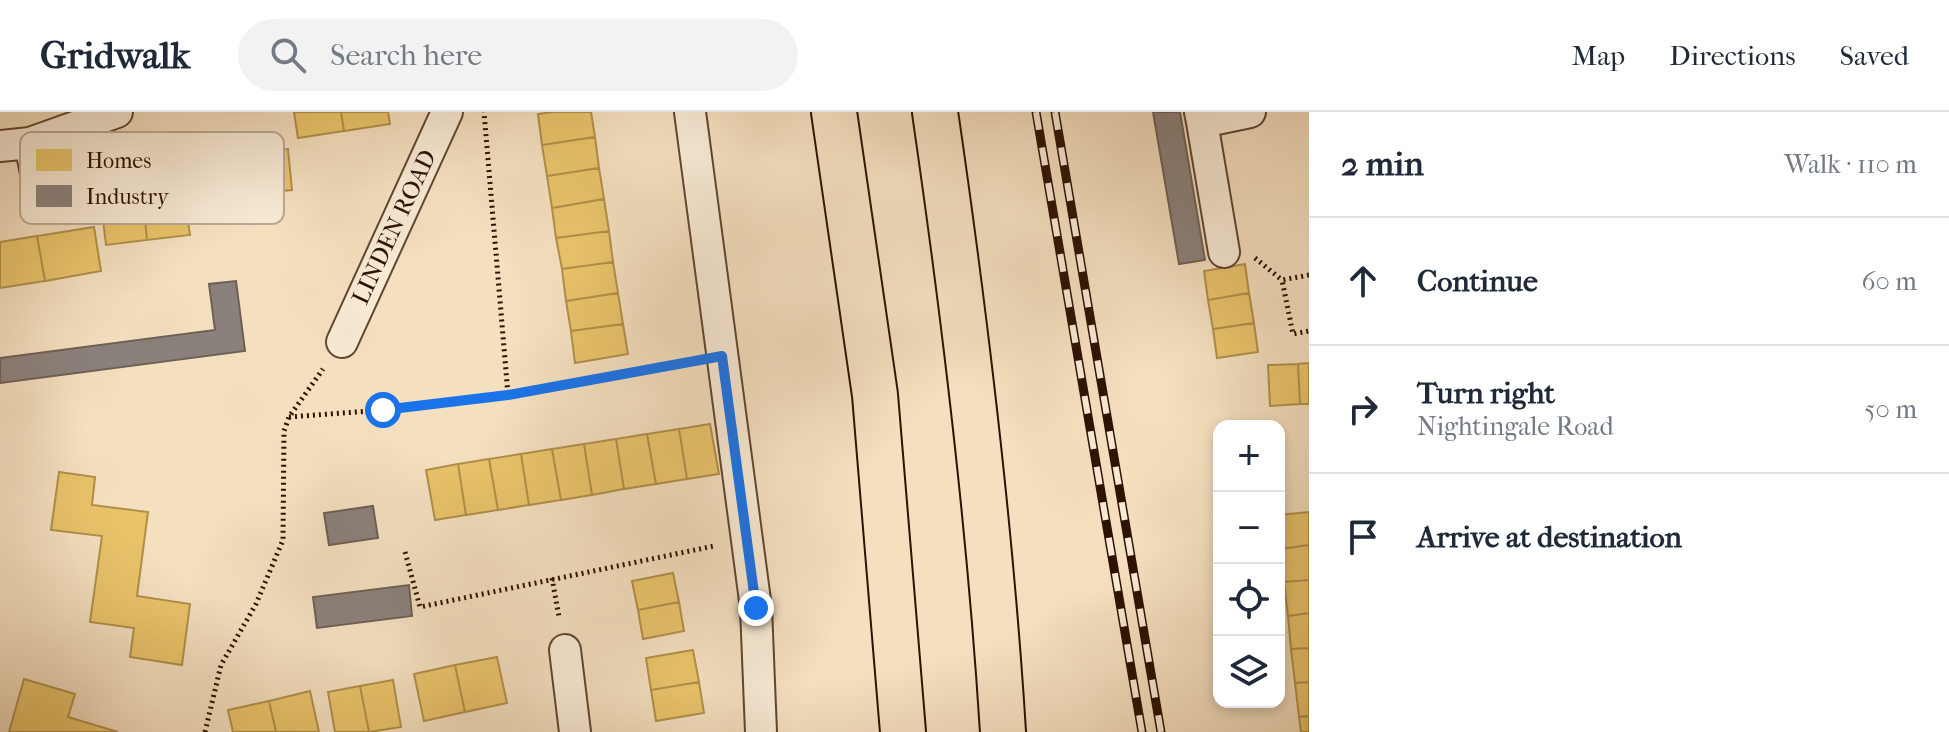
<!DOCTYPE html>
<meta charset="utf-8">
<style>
body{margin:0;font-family:"IM FELL French Canon",serif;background:#f2f2f3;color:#1f2937}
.controls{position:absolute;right:24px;bottom:24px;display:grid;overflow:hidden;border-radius:16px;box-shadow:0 4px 12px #0003}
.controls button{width:72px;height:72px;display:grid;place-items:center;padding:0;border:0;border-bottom:2px solid #e0e1e3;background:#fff;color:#1f2937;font:40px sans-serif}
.stop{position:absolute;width:24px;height:24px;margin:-18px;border:6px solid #1a73e8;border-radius:50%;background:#fff}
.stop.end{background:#1a73e8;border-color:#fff;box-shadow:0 2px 8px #0008}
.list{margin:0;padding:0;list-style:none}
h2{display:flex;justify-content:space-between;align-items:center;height:104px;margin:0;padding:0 32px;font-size:34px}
h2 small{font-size:26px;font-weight:400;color:#747a83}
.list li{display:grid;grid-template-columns:52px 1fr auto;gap:24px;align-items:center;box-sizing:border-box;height:128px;padding:0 32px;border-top:2px solid #e0e1e3}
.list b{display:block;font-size:30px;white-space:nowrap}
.list p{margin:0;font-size:26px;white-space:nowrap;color:#747a83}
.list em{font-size:26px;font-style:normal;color:#747a83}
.icon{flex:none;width:44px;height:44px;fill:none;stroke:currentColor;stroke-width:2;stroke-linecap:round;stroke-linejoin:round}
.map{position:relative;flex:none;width:1309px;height:620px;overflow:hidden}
header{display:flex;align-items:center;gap:48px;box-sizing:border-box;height:112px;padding:0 40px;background:#fff;border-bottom:2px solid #e0e1e3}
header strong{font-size:38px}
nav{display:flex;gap:44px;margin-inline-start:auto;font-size:28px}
.search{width:560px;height:72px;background:#f2f2f3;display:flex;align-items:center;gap:20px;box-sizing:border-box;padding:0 28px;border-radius:44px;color:#747a83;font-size:30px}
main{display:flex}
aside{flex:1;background:#fff}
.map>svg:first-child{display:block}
.homes{fill:#e9c46a;stroke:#b18f4a;stroke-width:2}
.industry{fill:#8a817c;stroke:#6e6057;stroke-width:2}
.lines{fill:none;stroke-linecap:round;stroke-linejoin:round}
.minor-casing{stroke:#604530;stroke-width:34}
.primary-casing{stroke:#2e1201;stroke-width:48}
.path{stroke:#2e1201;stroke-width:5;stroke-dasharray:2 4;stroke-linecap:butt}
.minor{stroke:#f8ead5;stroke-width:30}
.primary{stroke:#f4dfbf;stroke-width:44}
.rail-casing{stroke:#2e1201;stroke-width:9}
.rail{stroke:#f8ead5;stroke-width:6;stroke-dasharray:18;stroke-linecap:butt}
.route{stroke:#1a73e8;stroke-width:10}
.labels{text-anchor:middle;stroke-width:8;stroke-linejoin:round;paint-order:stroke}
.street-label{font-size:24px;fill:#2e1201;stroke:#f8ead5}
.key{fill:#f8ead5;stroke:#bba995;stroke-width:2}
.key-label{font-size:22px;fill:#2e1201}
</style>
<header>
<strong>Gridwalk</strong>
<div class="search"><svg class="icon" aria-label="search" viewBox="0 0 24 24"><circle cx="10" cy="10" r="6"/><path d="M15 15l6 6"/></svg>Search here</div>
<nav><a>Map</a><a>Directions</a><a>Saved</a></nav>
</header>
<main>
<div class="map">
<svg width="1309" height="620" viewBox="0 0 1309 620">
<rect width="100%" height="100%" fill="#f4dfbf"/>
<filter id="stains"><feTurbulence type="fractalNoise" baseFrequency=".0025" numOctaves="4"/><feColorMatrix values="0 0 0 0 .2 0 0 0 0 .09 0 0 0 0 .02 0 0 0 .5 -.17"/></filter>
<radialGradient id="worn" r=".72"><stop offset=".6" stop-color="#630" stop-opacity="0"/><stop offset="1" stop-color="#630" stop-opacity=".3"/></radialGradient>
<!-- homes -->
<path class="homes" d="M294,0h47l3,19 -46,7z
M341,0h47l2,12 -46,7z
M553,0h38l4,25 -53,8 -4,-31z
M595,25l4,31 -52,8 -5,-31z
M288,37l4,41 -45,4 -4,-41z
M599,56l5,31 -52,9 -5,-32z
M183,74l7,49 -43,5 -5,-50z
M142,78l5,50 -41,5 -6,-50z
M604,87l5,32 -53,7 -4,-30z
M94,115l7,44 -56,10 -8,-45z
M609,119l4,31 -51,7 -6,-31z
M37,124l8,45 -45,7v-46z
M613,150l5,31 -52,8 -4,-32z
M1245,152l4,29 -41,7 -4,-29z
M618,181l5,31 -52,7 -5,-30z
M1249,181l5,30 -41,6 -5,-29z
M1254,211l4,29 -41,6 -4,-29z
M623,212l5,30 -53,9 -4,-32z
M1309,251v41h-9l-2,-40z
M1298,252l2,40 -30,2 -2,-41z
M710,312l9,50 -32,5 -8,-50z
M679,317l8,50 -31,5 -9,-50z
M647,322l9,50 -32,5 -8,-50z
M616,327l8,50 -32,6 -8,-51z
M584,332l8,51 -31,5 -9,-51z
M552,337l9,51 -32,5 -8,-51z
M521,342l8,51 -31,5 -9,-51z
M489,347l9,51 -32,5 -8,-51z
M458,352l8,51 -31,5 -9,-50z
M59,360l36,5 -3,28 56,7 -11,84 53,8 -8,61 -52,-8 4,-29 -44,-6 12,-86 -51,-6z
M1309,400v33l-28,4 -2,-34z
M1309,433v35l-25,2 -3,-33z
M673,461l6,29 -41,8 -6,-29z
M1309,468v33l-21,3 -4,-34z
M679,490l5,29 -41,8 -5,-29z
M1309,501v35l-18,1 -3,-33z
M1309,536v34l-14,1 -4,-34z
M693,538l6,32 -48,8 -5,-32z
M497,545l10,46 -42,9 -10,-47z
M455,553l10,47 -41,9 -10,-47z
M24,567l51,15 -7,23 50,15h-109z
M393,568l8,47 -32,5 -9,-46z
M699,570l5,31 -48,8 -5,-31z
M1309,570v34l-10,1 -4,-34z
M360,574l9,46h-34l-7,-40z
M310,579l9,41h-43l-7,-31z
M269,589l7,31h-43l-5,-22z
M1309,604v16h-8l-2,-15z"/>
<!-- industry -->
<path class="industry" d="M1153,0h27l25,148 -26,4z
M236,169l9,70 -245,32v-25l215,-28 -6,-46z
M373,394l5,32 -49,7 -5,-32z
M409,473l3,31 -95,12 -4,-31z"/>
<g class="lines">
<defs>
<path id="minor" d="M690,0l66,496 5,124
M1200,0l2,10 48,-10
M1202,10l22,130
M30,31l8,41
M0,34l30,-3 87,-31
M342,230l105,-230
M565,538l10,82"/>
<path id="primary" d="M834,0l41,283 28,337
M935,0c30,206 55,412 68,620"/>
</defs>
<!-- minor casing -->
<use href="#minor" class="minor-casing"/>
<!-- primary casing -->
<use href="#primary" class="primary-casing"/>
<!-- path -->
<path class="path" d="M1255,146l27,22
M1309,163l-27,5 11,54 16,-3
M508,283l182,-34
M289,305l94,-7 125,-15 -24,-283
M405,440l15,55 294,-61
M552,466l7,39
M205,620l16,-67 35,-61 27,-64 1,-109 5,-14 34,-48"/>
<!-- minor -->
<use href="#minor" class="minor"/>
<!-- primary -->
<use href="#primary" class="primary"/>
<defs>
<path id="rail" d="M1036,0l106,620
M1055,0l106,620"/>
</defs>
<!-- rail casing -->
<use href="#rail" class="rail-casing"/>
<!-- rail -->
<use href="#rail" class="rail"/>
</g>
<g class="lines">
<!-- route -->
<path class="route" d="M383,298l125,-15 214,-39 34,252"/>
</g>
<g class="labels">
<!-- street labels -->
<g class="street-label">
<text transform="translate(394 115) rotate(-65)" y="8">LINDEN ROAD</text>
</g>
</g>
<!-- legend -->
<rect x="20" y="20" width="264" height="92" rx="12" class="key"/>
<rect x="36" y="37" width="36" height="22" fill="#e9c46a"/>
<rect x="36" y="73" width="36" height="22" fill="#8a817c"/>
<g class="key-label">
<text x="86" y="56">Homes</text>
<text x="86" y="92">Industry</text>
</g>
<rect width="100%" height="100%" filter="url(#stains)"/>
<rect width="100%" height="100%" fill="url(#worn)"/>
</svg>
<div class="controls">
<button>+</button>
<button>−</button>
<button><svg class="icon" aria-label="locate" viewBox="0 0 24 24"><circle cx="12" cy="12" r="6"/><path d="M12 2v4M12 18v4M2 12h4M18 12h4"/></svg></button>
<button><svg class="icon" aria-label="layers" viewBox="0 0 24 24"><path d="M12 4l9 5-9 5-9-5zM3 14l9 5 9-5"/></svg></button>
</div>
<div class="stop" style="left:383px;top:298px"></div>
<div class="stop end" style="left:756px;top:496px"></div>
</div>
<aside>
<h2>2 min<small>Walk · 110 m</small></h2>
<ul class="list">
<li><svg class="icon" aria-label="ahead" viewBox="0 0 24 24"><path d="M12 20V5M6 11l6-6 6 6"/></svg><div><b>Continue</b></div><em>60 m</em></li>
<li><svg class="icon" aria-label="right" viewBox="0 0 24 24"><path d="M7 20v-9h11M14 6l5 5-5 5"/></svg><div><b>Turn right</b><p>Nightingale Road</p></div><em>50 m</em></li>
<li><svg class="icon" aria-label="arrive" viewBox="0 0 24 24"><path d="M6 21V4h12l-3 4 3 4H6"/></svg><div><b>Arrive at destination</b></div></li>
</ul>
</aside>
</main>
